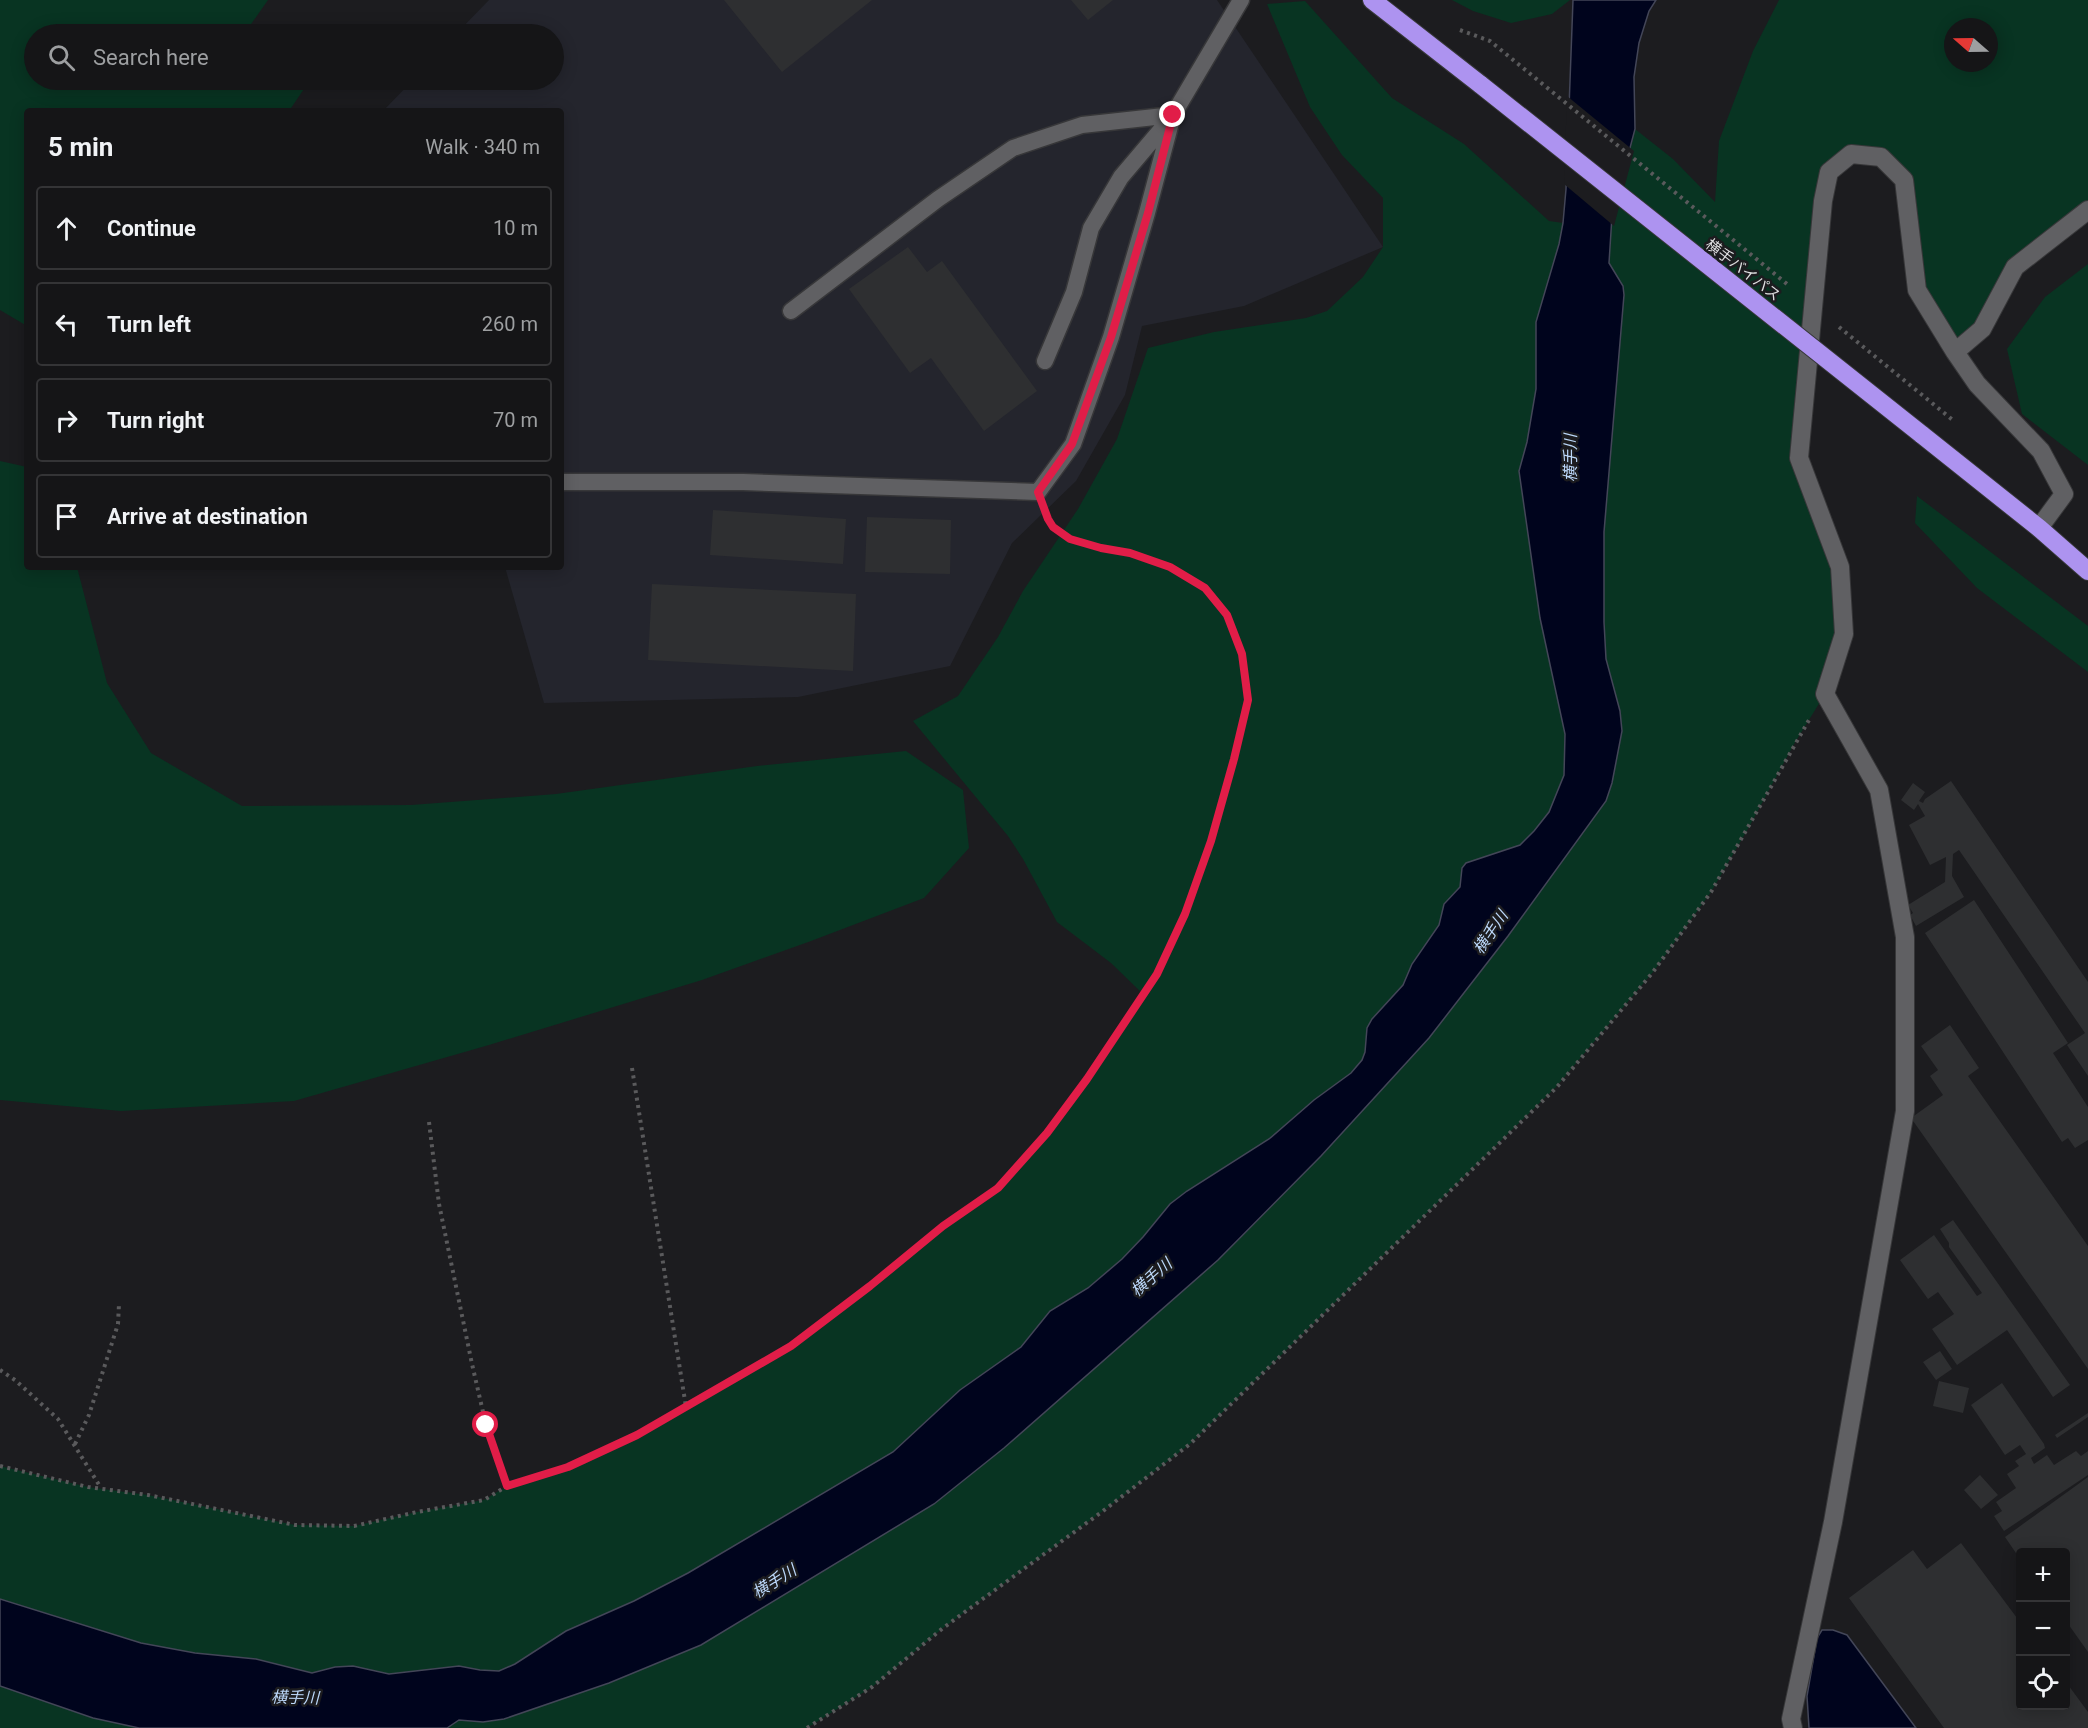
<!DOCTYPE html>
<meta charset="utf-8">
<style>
body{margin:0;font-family:Roboto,"Noto Sans JP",sans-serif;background:#1e1e20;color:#f1f3f6}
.controls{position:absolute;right:18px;bottom:18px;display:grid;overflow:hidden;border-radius:6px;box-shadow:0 3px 15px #0003}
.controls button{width:54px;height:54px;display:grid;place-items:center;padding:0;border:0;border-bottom:2px solid #343436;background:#151517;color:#f1f3f6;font:30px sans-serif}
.compass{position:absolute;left:1944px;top:18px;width:54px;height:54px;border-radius:50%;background:#151517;box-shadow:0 3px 15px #0003;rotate:290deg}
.stop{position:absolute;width:18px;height:18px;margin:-14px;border:4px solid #e11d48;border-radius:50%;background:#fff}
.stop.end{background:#e11d48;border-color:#fff;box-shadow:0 2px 6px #0008}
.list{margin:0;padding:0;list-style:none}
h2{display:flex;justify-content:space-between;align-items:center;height:78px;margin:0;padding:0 24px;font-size:26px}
h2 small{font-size:20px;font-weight:400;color:#9d9fa1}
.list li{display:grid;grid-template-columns:39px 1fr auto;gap:18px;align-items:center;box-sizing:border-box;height:84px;margin:0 12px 12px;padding:0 12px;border:2px solid #343436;border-radius:6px}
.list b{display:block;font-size:22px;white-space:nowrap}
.list em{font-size:20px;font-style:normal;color:#9d9fa1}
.icon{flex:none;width:33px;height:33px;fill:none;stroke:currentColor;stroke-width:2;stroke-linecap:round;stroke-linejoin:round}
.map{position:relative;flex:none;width:2088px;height:1728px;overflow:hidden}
.search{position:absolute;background:#151517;box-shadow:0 3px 15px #0003;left:24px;top:24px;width:540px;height:66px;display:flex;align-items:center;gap:15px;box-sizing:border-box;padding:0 21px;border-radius:33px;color:#9d9fa1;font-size:22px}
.panel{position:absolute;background:#151517;box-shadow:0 3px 15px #0003;left:24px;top:108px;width:540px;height:462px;border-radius:6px}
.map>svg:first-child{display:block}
.built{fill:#24252d}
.green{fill:#083422;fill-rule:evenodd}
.water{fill:#00041d;stroke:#434658;stroke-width:1.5}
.pier{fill:#1c1c1f}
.building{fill:#2e2f31}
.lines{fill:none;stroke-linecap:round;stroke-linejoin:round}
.lane-casing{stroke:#373739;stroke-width:19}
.street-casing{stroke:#373739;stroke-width:20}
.highway-casing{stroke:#373739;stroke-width:20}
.path{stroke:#5a5a5c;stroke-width:4;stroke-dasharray:3 4.5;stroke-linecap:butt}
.lane{stroke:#606063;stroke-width:16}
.street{stroke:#606063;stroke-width:18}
.highway{stroke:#ad93f0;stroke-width:18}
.highway-bridge-casing{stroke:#373739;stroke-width:20;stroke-linecap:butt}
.highway-bridge{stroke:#ad93f0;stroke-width:18}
.route{stroke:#e11d48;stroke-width:8}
.labels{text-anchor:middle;stroke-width:5;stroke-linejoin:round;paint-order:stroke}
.street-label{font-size:15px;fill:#dfdfe1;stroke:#1c1c1f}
.water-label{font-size:16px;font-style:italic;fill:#bcd8fa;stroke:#1c1c1f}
</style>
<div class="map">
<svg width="2088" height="1728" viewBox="0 0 2088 1728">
<rect width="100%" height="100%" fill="#1c1c1f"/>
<!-- built -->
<path class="built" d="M489,0h728l166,247 -139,59 -102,20 -17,69 -49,86 -64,62 -62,123 -152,31 -254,6 -39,-136h56v-456h-178l30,-31h141v-46h-98z"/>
<!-- green -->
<path class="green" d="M0,0h268l-19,27 9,7h-224v46h273l1,3 -19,28h-262v215l-27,-16z
M1452,0h118l-18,14 -41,9 -38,-12z
M1779,0h309v210l-73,57 -60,85 -38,-62 -13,-110 -23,-23 -30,-3 -22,18 -30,286 41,109 4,67 -19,60 -31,50 -45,83 -38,65 -58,80 -97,115 -366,357 -87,67 -160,117 -71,59 -60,38 -6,3h-359l12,-8 24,2 21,-3 105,-36 325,-179 70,-56 214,-188 103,-104 108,-118 79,-102 98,-135 6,-18 10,-52 -2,-20 -14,-52 -2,-37v-90l20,-237c-1,-14 -13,-20 -15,-33 -6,-37 19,-95 26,-133l38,30 42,43 4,-61 34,-90zM1953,27h36v36h-36z
M1305,1l87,97 72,46 85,77 14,2 -4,21 -23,78v67l-9,53 -8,29 21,147 25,116 -1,41 -15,37 -15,19 -14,14 -58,30 -2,12 -16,17 -5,21 -27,39 -9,21 -31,34 -5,9 -2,24 -3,8 -11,13 -37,27 -45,39 -82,52 -17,13 -27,33 -21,22 -34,29 -38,23 -29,36 -61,43 -67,62 -205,121 -54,28 -92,45 -27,18 -16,7 -19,-1 -21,-4 -70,8 -37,-8 -17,1 -23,6 -56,-14 -61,-6 -54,-10 -141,-44v-133l88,21 60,8 147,30 59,1 63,-14 67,-12 23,-14 61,-19 69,-32 154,-90 79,-60 73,-59 55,-38 49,-55 40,-54 56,-85 -32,-31 -54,-41 -34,-63 -15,-23 -95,-115 45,-25 40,-59 25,-46 55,-82 39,-70 31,-91 66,-16 92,-14 21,-7 36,-34 20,-30v-49l-41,-43 -32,-48 -43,-103z
M2088,264v201l-66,-51 -15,-65 38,-52z
M0,461l27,6v100h50l30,116 44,70 91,53 169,-1 145,-11 201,-28 149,-15 57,39 6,58 -45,50 -113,43 -109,39 -213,65 -195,56 -173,10 -121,-11z
M1917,496l171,130v46l-111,-84 -62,-65z
M0,1686l93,32 46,10h-139z"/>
<!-- water -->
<path class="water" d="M1573,0h83l-7,11 -10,32 -5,34 1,52 -23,87 -3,47 14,23 1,9 -20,237v90l2,37 14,52 2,20 -10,52 -6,18 -98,135 -79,102 -108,118 -103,104 -214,188 -70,56 -233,141 -92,38 -105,36 -21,3 -24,-2 -12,8h-308l-46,-10 -93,-32v-87l141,44 54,10 61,6 56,14 23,-6 18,-1 36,8 70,-8 21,4 19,1 16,-7 51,-33 68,-30 54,-28 205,-121 67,-62 61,-43 29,-36 38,-23 34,-29 21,-22 27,-33 17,-13 82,-52 45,-39 37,-27 11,-13 3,-8 2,-24 5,-9 31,-34 9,-21 27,-39 5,-21 16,-17 2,-19 4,-5 54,-18 14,-14 15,-19 15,-37 1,-41 -25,-116 -21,-147 8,-29 9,-53v-67l23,-78 4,-21 3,-34z
M1822,1630h11l14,5 69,93h-107l-2,-32 10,-58z"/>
<!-- pier -->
<path class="pier" d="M1567,96l67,55 -20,75 -50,-42z"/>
<!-- building -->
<path class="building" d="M724,0h148l-90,72z
M1071,0h42l-25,20z
M908,247l19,25 15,-11 95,130 -53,40 -53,-73 -21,15 -61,-84z
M713,510l133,9 -3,45 -133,-9z
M867,517l84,3 -1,54 -85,-2z
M652,584l204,10 -3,77 -205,-11z
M1951,781l137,201v94l-21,-31 18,-12 -126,-183 -6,4 -1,22 12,21 -48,29 -6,-11 3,-2 -5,-8 37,-23 1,-25 -16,8 -21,-40 16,-9 -7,-12 -4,6 -13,-10 12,-17 12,9 -6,9 4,2 2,-4z
M1974,900l94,143 -15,10 35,54v33l-13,8 -7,-10 -6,4 -137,-209z
M1950,1025l29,43 -11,8 120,170v123l-177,-251 32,-23 -13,-19 8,-6 -17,-24z
M1953,1220l117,165 -17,12 -46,-67 -50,35 -25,-36 22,-15 -16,-22 -10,7 -28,-39 34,-25 43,61 5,-3 -33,-46v-4l-9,-14z
M1940,1351l12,18 -16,11 -13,-18z
M1939,1381l30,7 -6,25 -30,-7z
M2002,1383l42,61 1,4 -14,10 3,6 13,-9 7,10 22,-14 5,5 7,-5v24l-84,56 -10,-15 8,-5 -6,-9 20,-14 -9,-14 12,-8 -4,-5 11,-7 -6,-9 -15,10 -34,-50z
M2088,1413v4l-31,21 -2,-3z
M1980,1475l18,20 -17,14 -17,-19z
M2088,1477v175l-22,-31v-69h-46v7l-15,-22z
M1961,1543l59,79v84h46v-24l22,30v16h-144l-95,-130 64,-48 14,19z"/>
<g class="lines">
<defs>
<path id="lane" d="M791,311l147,-112 75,-51 69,-23 91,-10
M1045,361l29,-69 17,-64 30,-51 50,-59
M561,482h182l295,10 35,-48 38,-107 36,-124 26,-98 68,-115"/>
<path id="street" d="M1955,352l27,-23 33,-62 73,-57
M1793,1728l-2,-9 42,-197 72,-411v-174l-26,-147 -54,-96 19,-60 -4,-67 -41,-109 24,-257 6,-29 22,-18 30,3 23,23 13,110 38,62 22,32 64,67 23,43 -25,34"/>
<path id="highway" d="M1372,0l109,85
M1921,434l118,94 49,43"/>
</defs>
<!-- lane casing -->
<use href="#lane" class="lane-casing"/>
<!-- street casing -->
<use href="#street" class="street-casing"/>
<!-- highway casing -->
<use href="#highway" class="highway-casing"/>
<!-- path -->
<path class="path" d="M1460,30l30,11 297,243
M1839,327l115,94
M632,1068l54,339
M429,1122l10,82 33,160 14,61 21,61
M0,1370l15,10 43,39 43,69
M75,1444l14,-29 29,-91 1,-20
M0,1466l88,21 60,8 147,30 59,1 63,-14 67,-12 23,-14 61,-19 69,-32 154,-90 79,-60 73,-59 55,-38 49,-55 40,-54 70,-105 28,-60 26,-73 23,-82 14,-59 -6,-46 -15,-40 -22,-26 -35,-21 -40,-14 -29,-5 -31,-9 -17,-12 -6,-10
M807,1728l65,-41 71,-59 160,-117 87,-67 367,-357 96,-115 58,-80 98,-172"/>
<!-- lane -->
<use href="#lane" class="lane"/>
<!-- street -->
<use href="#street" class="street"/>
<!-- highway -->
<use href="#highway" class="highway"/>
<defs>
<path id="highway-bridge" d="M1481,85l440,349"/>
</defs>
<!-- highway-bridge casing -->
<use href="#highway-bridge" class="highway-bridge-casing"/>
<!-- highway-bridge -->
<use href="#highway-bridge" class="highway-bridge"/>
</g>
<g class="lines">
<!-- route -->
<path class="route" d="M486,1425l21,61 61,-19 69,-32 154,-89 79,-60 73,-60 55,-38 49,-55 40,-54 70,-105 28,-60 26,-73 23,-82 14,-59 -6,-46 -15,-39 -22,-27 -35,-21 -40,-14 -29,-5 -31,-9 -17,-12 -5,-8 -10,-27 34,-48 39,-107 37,-124 25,-98"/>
</g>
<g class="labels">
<!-- street labels -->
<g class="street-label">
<text transform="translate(1743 270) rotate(38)" y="5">横手バイパス</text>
</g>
<!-- water labels -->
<g class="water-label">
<text transform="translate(1570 458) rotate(-90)" y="6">横手川</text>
<text transform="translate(1490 932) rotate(-56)" y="6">横手川</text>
<text transform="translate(1151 1277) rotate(-41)" y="6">横手川</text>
<text transform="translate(774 1581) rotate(-32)" y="6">横手川</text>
<text transform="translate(295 1697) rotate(1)" y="6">横手川</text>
</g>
</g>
</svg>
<div class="controls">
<button>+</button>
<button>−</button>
<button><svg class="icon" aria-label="locate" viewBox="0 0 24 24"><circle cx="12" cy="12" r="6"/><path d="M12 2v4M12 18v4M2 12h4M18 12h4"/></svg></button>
</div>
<svg class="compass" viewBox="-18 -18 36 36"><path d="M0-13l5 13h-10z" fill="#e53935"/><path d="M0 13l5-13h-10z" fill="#9d9fa1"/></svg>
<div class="stop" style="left:486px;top:1425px"></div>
<div class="stop end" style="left:1173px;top:115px"></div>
<div class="search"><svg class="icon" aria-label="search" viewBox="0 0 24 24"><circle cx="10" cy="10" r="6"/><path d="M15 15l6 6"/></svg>Search here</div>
<section class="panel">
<h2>5 min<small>Walk · 340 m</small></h2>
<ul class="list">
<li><svg class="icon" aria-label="ahead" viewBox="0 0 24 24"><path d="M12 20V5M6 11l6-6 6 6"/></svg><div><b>Continue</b></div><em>10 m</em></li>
<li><svg class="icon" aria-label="left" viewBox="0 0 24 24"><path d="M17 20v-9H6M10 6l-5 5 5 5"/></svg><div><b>Turn left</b></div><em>260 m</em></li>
<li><svg class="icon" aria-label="right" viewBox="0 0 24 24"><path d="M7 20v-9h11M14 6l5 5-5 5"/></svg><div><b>Turn right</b></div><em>70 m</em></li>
<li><svg class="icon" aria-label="arrive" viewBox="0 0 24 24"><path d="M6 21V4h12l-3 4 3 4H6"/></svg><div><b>Arrive at destination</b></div></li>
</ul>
</section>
</div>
